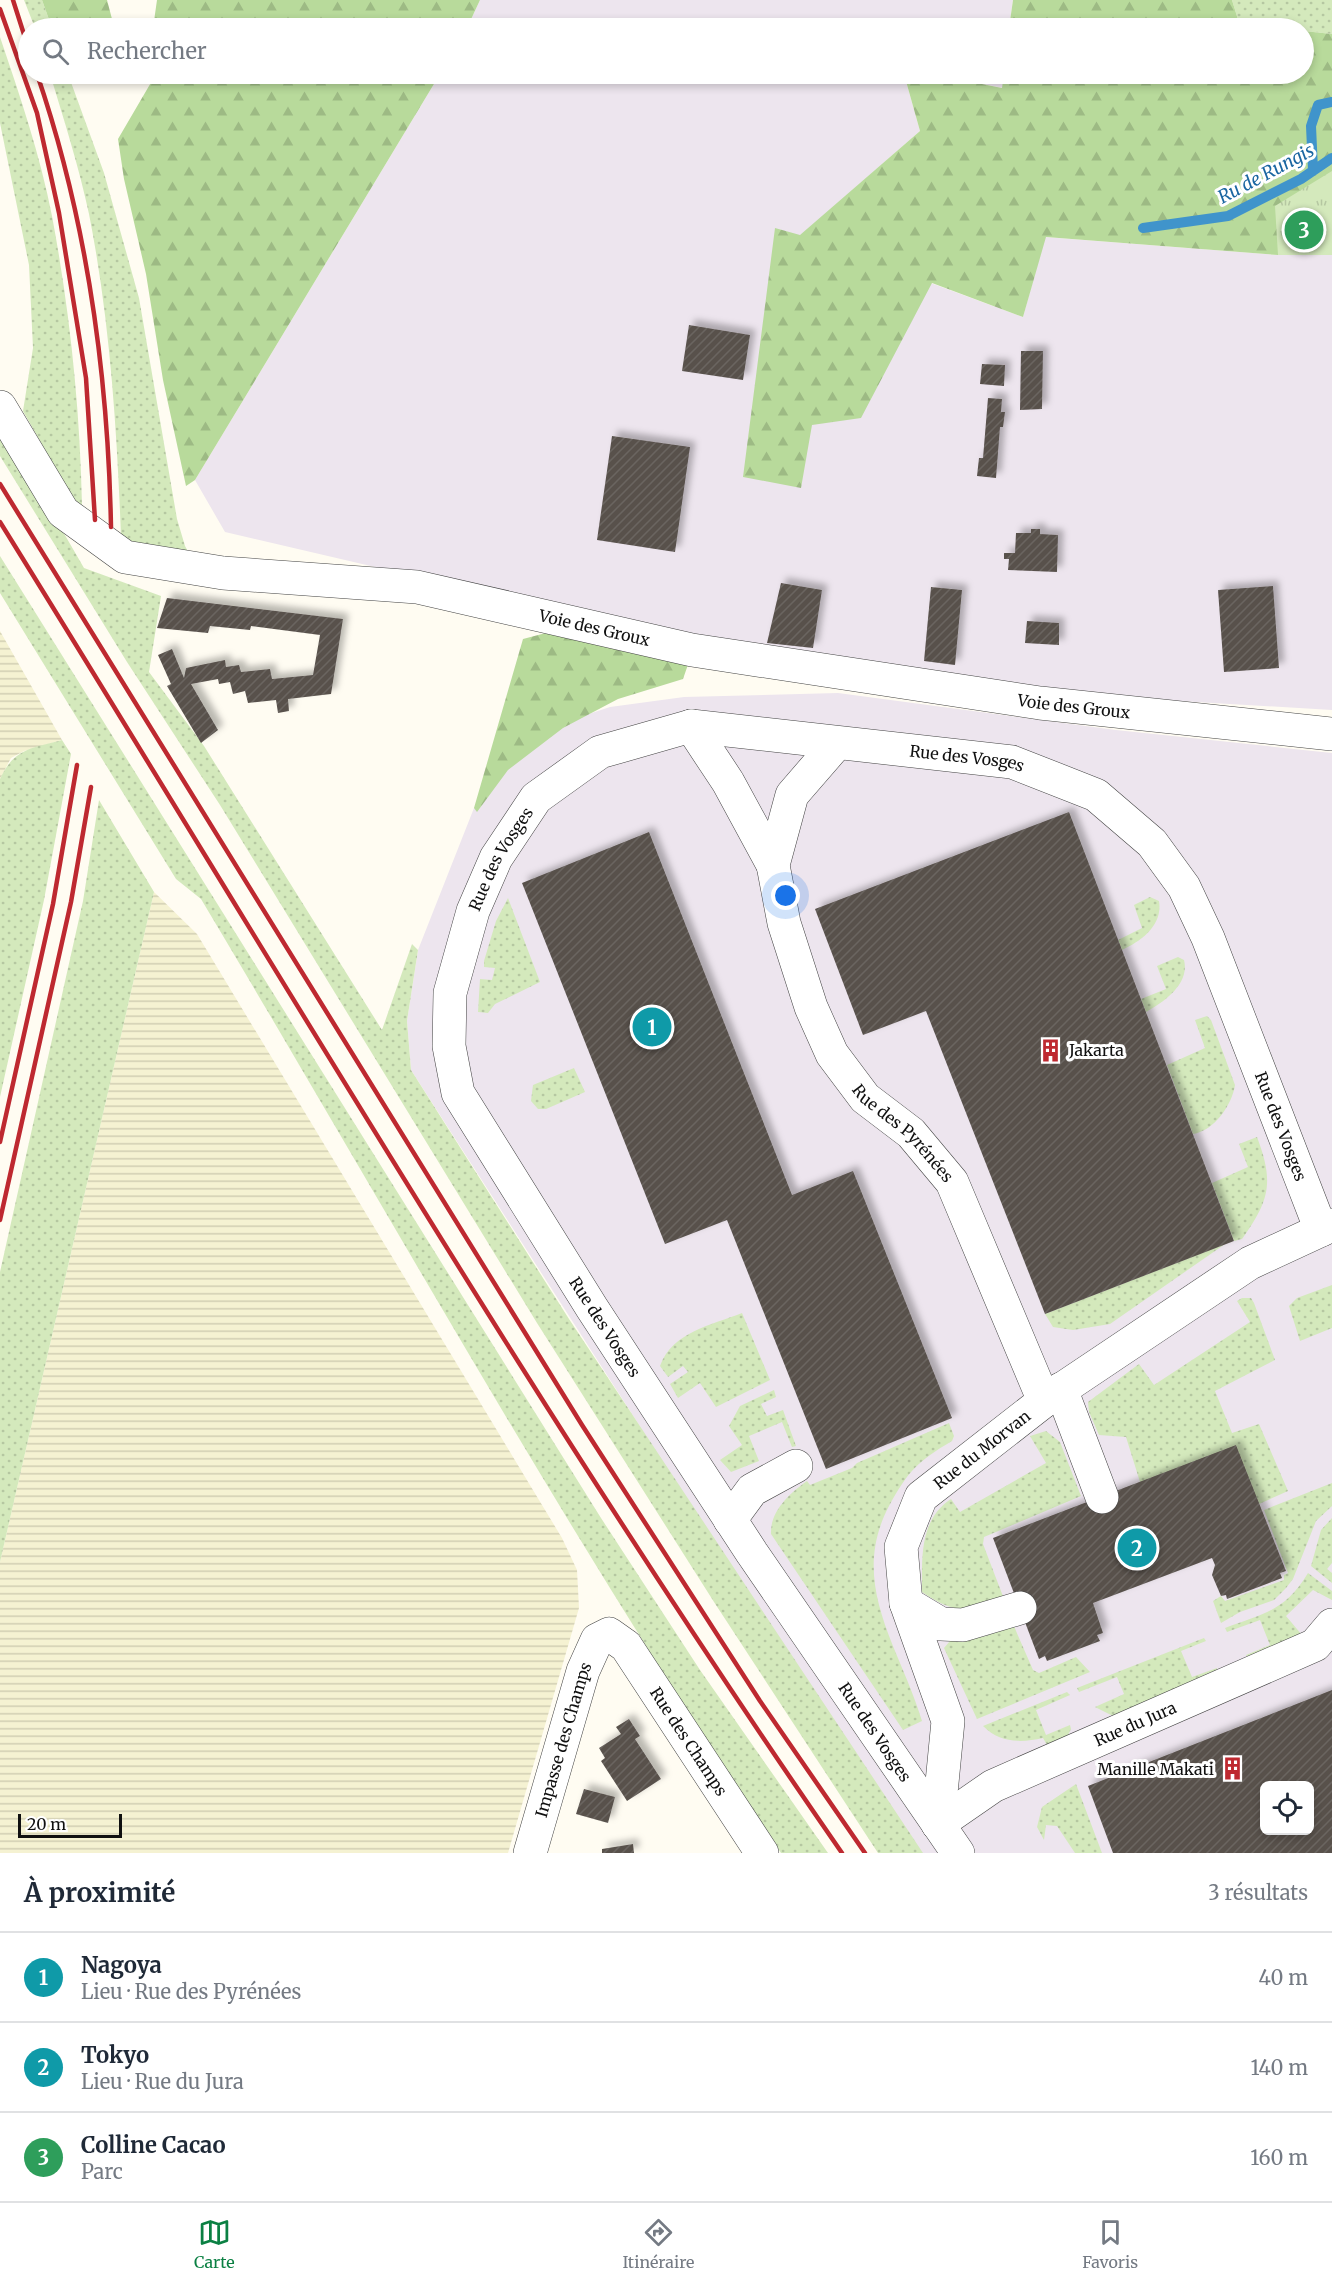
<!DOCTYPE html>
<html lang="fr">
<meta charset="utf-8">
<style>
body{margin:0;font-family:Merriweather,serif;background:#f6f6f7;color:#1f2937}
.controls{position:absolute;right:18px;bottom:18px;display:grid;overflow:hidden;border-radius:9px;box-shadow:0 3px 9px #0003}
.controls button{width:54px;height:54px;display:grid;place-items:center;padding:0;border:0;border-bottom:2px solid #e0e1e3;background:#fff;color:#1f2937;font:30px sans-serif}
.scale{position:absolute;left:18px;bottom:15px;width:104px;box-sizing:border-box;padding-left:6px;border:3px solid #101010;border-top:0;font-size:16px;line-height:21px;white-space:nowrap;color:#101010;-webkit-text-stroke:4px #fff;paint-order:stroke}
.you{position:absolute;left:786px;top:896px;width:21px;height:21px;margin:-15px;border:4px solid #fff;border-radius:50%;background:#1a73e8;box-shadow:0 0 0 9px #1a73e833}
.badge{display:grid;place-items:center;width:39px;height:39px;border-radius:50%;background:#0b8043;color:#fff;font-size:20px;font-weight:700}
.pin{position:absolute;translate:-50% -50%;border:3px solid #fff;box-shadow:0 2px 6px #0006}
.list{margin:0;padding:0;list-style:none}
h2{display:flex;justify-content:space-between;align-items:center;height:78px;margin:0;padding:0 24px;font-size:26px}
h2 small{font-size:20px;font-weight:400;color:#747a83}
.list li{display:grid;grid-template-columns:39px 1fr auto;gap:18px;align-items:center;box-sizing:border-box;height:90px;padding:0 24px;border-top:2px solid #e0e1e3}
.list b{display:block;font-size:22px;white-space:nowrap}
.list p{margin:0;font-size:20px;white-space:nowrap;color:#747a83}
.list em{font-size:20px;font-style:normal;color:#747a83}
.icon{flex:none;width:33px;height:33px;fill:none;stroke:currentColor;stroke-width:2;stroke-linecap:round;stroke-linejoin:round}
.map{position:relative;flex:none;width:1332px;height:1853px;overflow:hidden}
.search{position:absolute;background:#fff;box-shadow:0 3px 9px #0003;left:18px;right:18px;top:18px;height:66px;display:flex;align-items:center;gap:15px;box-sizing:border-box;padding:0 21px;border-radius:33px;color:#747a83;font-size:22px}
.sheet{height:348px;background:#fff}
nav{display:flex;justify-content:space-around;align-items:center;box-sizing:border-box;height:84px;border-top:2px solid #e0e1e3;background:#fff;font-size:16px;color:#747a83}
nav a{display:grid;justify-items:center;gap:3px}
nav .on{color:#0b8043}
.map>svg:first-child{display:block}
.industrial{fill:#ede5ee;fill-rule:evenodd}
.farmland{fill:url(#farmland-rules)}
.grass{fill:url(#grass-dots)}
.forest{fill:url(#forest-firs)}
.park{fill:url(#park-tufts)}
.lines{fill:none;stroke-linecap:round;stroke-linejoin:round}
.stream{stroke:#4094cb;stroke-width:10}
.building{fill:url(#building-hatch);fill-rule:evenodd;filter:url(#shadow)}
.minor-casing{stroke:#434343;stroke-width:34}
.minor{stroke:#fff;stroke-width:33}
.rail{stroke:#be2930;stroke-width:4.5}
.labels{text-anchor:middle;stroke-width:6;stroke-linejoin:round;paint-order:stroke}
.street-label{font-size:16px;fill:#101010;stroke:#fff}
.poi-label{font-size:16px;fill:#101010;stroke:#fff;text-anchor:start}
.water-label{font-size:18px;font-style:italic;fill:#1a66a1;stroke:#fff}
</style>
<div class="map">
<svg width="1332" height="1853" viewBox="0 0 1332 1853">
<defs>
<pattern id="farmland-rules" width="6" height="5" patternUnits="userSpaceOnUse" patternTransform="scale(1.5)"><rect width="6" height="5" fill="#f5f2d2"/><path d="M0 2.5h6" fill="none" stroke="#d1ceb3"/></pattern>
<pattern id="grass-dots" width="8" height="8" patternUnits="userSpaceOnUse" patternTransform="scale(1.5)"><rect width="8" height="8" fill="#d4e9bc"/><path d="M2 2h.1M6 6h.1" fill="none" stroke="#b5c7a1" stroke-width="1.8" stroke-linecap="round"/></pattern>
<pattern id="forest-firs" width="22" height="20" patternUnits="userSpaceOnUse" patternTransform="scale(1.5)"><rect width="22" height="20" fill="#b8da9b"/><path d="M5 1l3.5 6h-7zM16 11l3.5 6h-7z" fill="#9dba84"/></pattern>
<pattern id="park-tufts" width="24" height="20" patternUnits="userSpaceOnUse" patternTransform="scale(1.5)"><rect width="24" height="20" fill="#d4e9bc"/><path d="M3 7l-1-3M5 7V3M7 7l1-3M15 17l-1-3M17 17v-4M19 17l1-3" fill="none" stroke="#b5c7a1"/></pattern>
<pattern id="building-hatch" width="6" height="6" patternUnits="userSpaceOnUse" patternTransform="scale(1.5)"><rect width="6" height="6" fill="#58514c"/><path d="M-1 1l2-2M0 6l6-6M5 7l2-2" fill="none" stroke="#6b6561"/></pattern>
<filter id="shadow"><feDropShadow dx="5.5" dy="-5.5" stdDeviation="3" flood-color="#0004"/></filter>
</defs>
<rect width="100%" height="100%" fill="#fffcf2"/>
<!-- industrial -->
<path class="industrial" d="M480,0h533l-4,28h-542z
M440,74h464l16,57 -119,104 222,82 22,-80 233,18h54v455l-221,-13 -343,-46 -166,-31 -377,-88 -30,-52z
M932,74h72l-1,14z
M838,693l278,37 216,23v1100h-418l-503,-783 -4,-49 11,-71 56,-142 69,-79 67,-22 74,-10zM1264,1786h46v44h-46z"/>
<!-- farmland -->
<path class="farmland" d="M0,631l62,109 -38,11 -13,7 -11,21z
M154,892l43,42 365,604 15,32 2,38 -71,245h-508v-291z"/>
<!-- grass -->
<path class="grass" d="M24,0h18l10,28h-17z
M1232,0h100v34l-28,-3v-3l-64,-2z
M0,37c20,59 40,118 52,179 18,96 28,192 30,289l-9,-6 -50,-88 10,-63 -4,-83 -29,-142z
M50,74h18l36,99 35,125 38,221 8,27 10,18 -26,2 -48,-29c-4,-107 -11,-217 -32,-323 -10,-47 -25,-94 -39,-140z
M0,423l84,145 77,28 -12,76 55,74 178,284 30,-86 6,6 -11,71 4,49 158,249 354,534h-45l-164,-251 -177,-279 -317,-518 -93,-143 -127,-206z
M0,556l601,962 99,152 128,183h-47c-209,-308 -389,-635 -580,-954l-25,-20 -176,-286z
M62,740l9,14 -27,146 -44,197v-318c14,-31 33,-31 62,-39z
M99,800l55,92 -154,670v-290l83,-371z
M1150,897l9,4c4,24 -17,40 -37,49l-4,-10 24,-12 -8,-23z
M508,898l32,84 -45,22 -7,9 -10,-1 2,-33 12,1 3,-12 -11,-1v-6l12,-40z
M1178,957l6,3c6,24 -20,42 -38,52l-5,-13 25,-10 -9,-23z
M1207,1016l4,4 24,65c-3,20 -21,46 -42,49l-26,-69 38,-17 -10,-28z
M574,1068l11,24 -39,17h-8l-7,-8 2,-16z
M1257,1137c17,45 13,63 -15,102l-8,2 -22,-58 36,-16 -9,-23z
M1225,1244l-115,80 -37,6 -20,-3 -8,-13z
M1332,1285v43l-32,13 -11,-35 8,-8z
M1242,1298h9l3,5 21,57 -60,31 17,42 27,-9 29,67 -29,13 -119,-22 -14,-45 -27,-2 -10,-23 -1,-10 51,-38 15,21 96,-63 -13,-21z
M742,1313l28,67 -54,27 -16,-24 -22,15 -8,-14 18,-12 -5,-6 -15,11 -8,-11c12,-34 52,-41 82,-53z
M774,1390l2,7 -15,7 6,12 16,-6 13,36 -4,1 -10,-25 -33,14 10,25 -28,11 -11,-12 22,-15 -13,-19 11,-20z
M949,1423l5,13 -2,5c-34,20 -44,30 -63,65 -41,78 11,141 33,215l-19,9 -132,-196c-1,-23 19,-41 36,-53l3,4 42,-17 5,-5z
M1046,1431l14,11 21,54 -97,41 -1,7 21,55c-37,13 -48,16 -82,-7 0,-34 -3,-72 29,-93l9,13 86,-49 -16,-27z
M1332,1483v23l-16,15 -23,58 -7,9 -12,12 -34,12 -19,11 -8,-22 8,-5 4,5 59,-21v-5l4,-2 -24,-63z
M1332,1518v45l-5,6 5,4v10l-21,-17 10,-36z
M1308,1573l24,18v9l-19,-10 -27,26 16,19 -54,23 -2,-3 24,-10 -10,-25 -33,12 -2,-4c40,-15 60,-17 83,-55z
M1013,1624l20,46 6,3 37,-16 14,15 -113,47 -33,-71 6,-7 36,-5z
M1204,1638l2,3 -25,10 11,26 25,-9 -1,12 -101,37 -20,-10 29,-13 -7,-17 -38,15 -2,-4z
M1067,1692l3,3 -34,15 10,25 24,-10 1,4 -3,6 -21,10 -4,-7c-22,5 -43,5 -60,-12z
M1076,1784l26,69h-27l-18,-27 -11,-1 -2,15 -7,-13 5,-20z"/>
<!-- forest -->
<path class="forest" d="M42,0h65l5,19 -7,9h-53z
M157,0h323l-13,28h-314z
M1013,0h219l8,26 32,2h-263z
M1304,31l28,3v221h-54l-232,-18 -23,80 -91,-34 -71,135 -49,7 -11,63 -58,-11 32,-249 25,7 120,-104 -16,-57h28l70,14 2,-14h300z
M156,74h284l-245,406 -9,6 -23,-106 -17,-106 -22,-95 -6,-40z
M576,625l116,28 -9,26 -65,20 -55,29 -55,42 -31,42 -3,-4 49,-169z"/>
<!-- park -->
<path class="park" d="M1332,171v84h-54l-3,-49z"/>
<g class="lines">
<!-- stream -->
<path class="stream" d="M1313,170l-2,-44 7,-21 14,-3
M1143,228l85,-12 73,-37 31,-21"/>
</g>
<!-- building -->
<path class="building" d="M689,325l61,10 -7,45 -61,-9z
M1021,351h22l-1,58 -22,1z
M982,364l23,1 -1,21 -24,-2z
M988,398l14,1 -1,13h4l-2,15h-3l-4,51 -19,-2 2,-18h4z
M612,436l78,11 -15,105 -78,-12z
M1031,529h9v5l18,1 -1,37 -49,-2 1,-11h-5v-6h11l1,-20h15z
M781,583l41,7 -9,58 -46,-5z
M1273,586l6,82 -55,4 -6,-82z
M931,587l31,3 -7,75 -31,-4z
M167,598l176,21 -12,75 -43,5 1,12 -11,2 -2,-13 -28,3 -3,-12 -12,3 -3,-12 -11,2 -1,-5 -27,5 27,46 -17,13 -34,-57 4,-2 -13,-29 14,-6 12,29 2,-10 39,-8 1,7 13,-2 2,7 29,-3 2,10 41,-4 7,-40 -69,-9 -1,4 -40,-4 -2,7 -51,-5z
M1027,621l32,2v22l-34,-2z
M1069,812l165,429 -189,73 -119,-303 -63,24 -48,-126z
M649,832l143,363 61,-24 99,247 -126,51 -99,-249 -62,24 -143,-361z
M1236,1445l50,126 -6,2 2,5 -55,21 -1,-4 -5,1 -9,-21 3,-10 -3,-7 -119,45 10,30 -6,2 3,6 -53,20 -2,-5 -6,3 -46,-121z
M1332,1690v163h-219l-25,-67zM1264,1786h46v44h-46z
M629,1719l11,17 -5,3 26,40 -34,22 -26,-40 4,-3 -6,-10 22,-14 -5,-7z
M584,1789l31,8 -7,26 -32,-9z
M633,1844l1,9h-32v-4z"/>
<g class="lines">
<defs>
<g id="minor">
<path id="s1" d="M0,407l63,105 62,45 98,16 194,14 275,63 348,53 292,31"/>
<path d="M691,726l37,56 45,83"/>
<path id="s2" d="M837,743l-45,52 -19,70 11,58 27,84 21,47 33,44 46,35 41,49 92,219"/>
<path d="M1061,1389l41,108"/>
<path d="M730,1520l22,-30 44,-24"/>
<path d="M906,1603l35,21 22,1 57,-17"/>
<path id="s3" d="M938,1824l10,-103 -42,-118 -5,-56 20,-50 123,-96 206,-138 82,-38"/>
<path id="s4" d="M938,1824l55,-38 322,-141 17,-20"/>
<path id="s5" d="M530,1853l53,-182 14,-31 12,-6 17,12 136,207"/>
<path id="s6" d="M958,1853l-206,-300 -160,-245 -134,-215 -9,-47 1,-53 23,-82 23,-53 40,-60 64,-46 91,-26 321,36 84,33 56,48 32,44 24,51 113,292"/>
</g>
</defs>
<!-- minor casing -->
<use href="#minor" class="minor-casing"/>
<!-- minor -->
<use href="#minor" class="minor"/>
<!-- rail -->
<path class="rail" d="M13,0l15,47
M0,9l37,104 22,100 27,165 9,142
M37,74c50,146 71,299 74,453
M0,484l582,941 178,276 105,152
M0,522c277,446 543,900 842,1331
M0,1142l53,-238 24,-139
M0,1220l71,-318 20,-115"/>
</g>
<!-- icons -->
<defs>
<symbol id="building-bare" viewBox="-9 -9 18 18"><path d="M-4-6H4V6H1V3H-1V6H-4ZM-2.5-4.3h1.7v1.8h-1.7ZM.8-4.3h1.7v1.8H.8ZM-2.5-1h1.7V.8h-1.7ZM.8-1h1.7V.8H.8Z" fill="#be2930" stroke="#fff" stroke-width="2.5" paint-order="stroke"/></symbol>
</defs>
<g fill-rule="evenodd">
<use href="#building-bare" x="1034" y="1034" width="33" height="33"/>
<use href="#building-bare" x="1216" y="1752" width="33" height="33"/>
</g>
<g class="labels">
<!-- street labels -->
<g class="street-label">
<text dy="6" stroke="none"><textPath href="#s1" startOffset="675">Voie des Groux</textPath></text>
<text dy="6" stroke="none"><textPath href="#s1" startOffset="1161">Voie des Groux</textPath></text>
<text dy="6" stroke="none"><textPath href="#s6" startOffset="1677">Rue des Vosges</textPath></text>
<text dy="6" stroke="none"><textPath href="#s6" startOffset="1155">Rue des Vosges</textPath></text>
<text dy="6" stroke="none"><textPath href="#s6" startOffset="2199">Rue des Vosges</textPath></text>
<text dy="6" stroke="none"><textPath href="#s2" startOffset="447">Rue des Pyrénées</textPath></text>
<text transform="translate(605 1327) rotate(57)" y="6">Rue des Vosges</text>
<text dy="6" stroke="none"><textPath href="#s3" startOffset="416">Rue du Morvan</textPath></text>
<text dy="6" stroke="none"><textPath href="#s4" startOffset="222">Rue du Jura</textPath></text>
<text transform="translate(875 1732) rotate(56)" y="6">Rue des Vosges</text>
<text dy="6" stroke="none"><textPath href="#s5" startOffset="118">Impasse des Champs</textPath></text>
<text dy="6" stroke="none"><textPath href="#s5" startOffset="372">Rue des Champs</textPath></text>
</g>
<!-- poi labels -->
<g class="poi-label">
<text x="1069" y="1056">Jakarta</text>
<text x="1214" y="1775" text-anchor="end">Manille Makati</text>
</g>
<!-- water labels -->
<g class="water-label">
<text transform="translate(1266 174) rotate(-28)" y="6">Ru de Rungis</text>
</g>
</g>
</svg>
<div class="controls">
<button><svg class="icon" aria-label="locate" viewBox="0 0 24 24"><circle cx="12" cy="12" r="6"/><path d="M12 2v4M12 18v4M2 12h4M18 12h4"/></svg></button>
</div>
<div class="scale">20 m</div>
<div class="you"></div>
<div class="pin badge" style="left:652px;top:1027px;background:#0f9aa8">1</div>
<div class="pin badge" style="left:1137px;top:1548px;background:#0f9aa8">2</div>
<div class="pin badge" style="left:1304px;top:230px;background:#2e9e5b">3</div>
<div class="search"><svg class="icon" aria-label="search" viewBox="0 0 24 24"><circle cx="10" cy="10" r="6"/><path d="M15 15l6 6"/></svg>Rechercher</div>
</div>
<section class="sheet">
<h2>À proximité<small>3 résultats</small></h2>
<ul class="list">
<li><span class="badge" style="background:#0f9aa8">1</span><div><b>Nagoya</b><p>Lieu · Rue des Pyrénées</p></div><em>40 m</em></li>
<li><span class="badge" style="background:#0f9aa8">2</span><div><b>Tokyo</b><p>Lieu · Rue du Jura</p></div><em>140 m</em></li>
<li><span class="badge" style="background:#2e9e5b">3</span><div><b>Colline Cacao</b><p>Parc</p></div><em>160 m</em></li>
</ul>
</section>
<nav>
<a class="on"><svg class="icon" aria-label="map" viewBox="0 0 24 24"><path d="M3 6l6-2 6 2 6-2v14l-6 2-6-2-6 2zM9 4v14M15 6v14"/></svg>Carte</a>
<a><svg class="icon" aria-label="directions" viewBox="0 0 24 24"><path d="M12 3l9 9-9 9-9-9zM9 14v-3h6M13 9l2 2-2 2"/></svg>Itinéraire</a>
<a><svg class="icon" aria-label="saved" viewBox="0 0 24 24"><path d="M7 4h10v16l-5-4-5 4z"/></svg>Favoris</a>
</nav>
